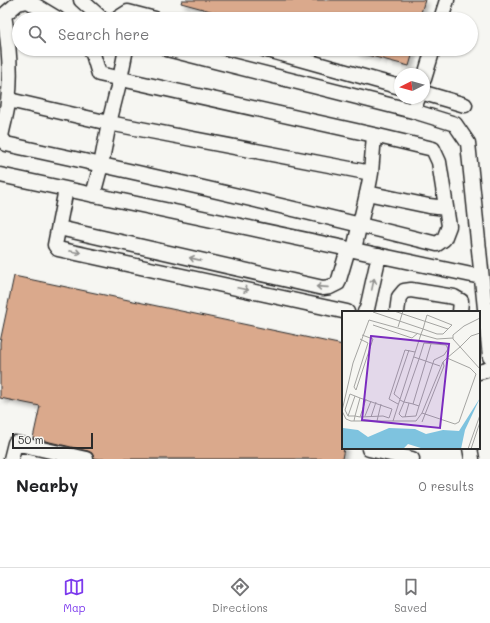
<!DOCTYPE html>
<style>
body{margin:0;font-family:Mali,sans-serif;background:#f6f6f6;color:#202124}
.compass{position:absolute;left:394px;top:68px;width:36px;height:36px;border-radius:50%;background:#fff;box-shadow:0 1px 3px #0004;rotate:264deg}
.scale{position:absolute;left:12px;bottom:10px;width:81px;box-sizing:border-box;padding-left:4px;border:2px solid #2b2b2b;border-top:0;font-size:11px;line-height:14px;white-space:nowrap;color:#2b2b2b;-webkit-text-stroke:3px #f6f6f2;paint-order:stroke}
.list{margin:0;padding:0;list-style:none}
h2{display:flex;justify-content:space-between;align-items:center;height:52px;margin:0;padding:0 16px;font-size:17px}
h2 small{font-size:13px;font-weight:400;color:#757577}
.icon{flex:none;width:22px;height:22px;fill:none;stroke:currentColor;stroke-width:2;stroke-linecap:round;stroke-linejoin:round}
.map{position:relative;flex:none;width:490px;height:459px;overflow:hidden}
.search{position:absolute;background:#fff;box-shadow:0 1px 3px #0004;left:12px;right:12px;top:12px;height:44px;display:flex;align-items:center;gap:10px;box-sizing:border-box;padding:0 14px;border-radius:22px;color:#757577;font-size:15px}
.sheet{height:108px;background:#fff}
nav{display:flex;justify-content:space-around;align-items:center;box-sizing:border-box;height:56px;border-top:1px solid #e0e0e0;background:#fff;font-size:11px;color:#757577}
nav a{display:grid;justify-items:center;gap:2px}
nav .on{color:#7c3aed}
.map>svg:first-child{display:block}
.building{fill:#daa98c;stroke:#2b2b2b;filter:url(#shadow)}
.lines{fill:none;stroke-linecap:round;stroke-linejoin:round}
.minor-casing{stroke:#2b2b2b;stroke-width:17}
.minor{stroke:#f6f6f2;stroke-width:14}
.oneway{stroke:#90908e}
.inset-road{fill:none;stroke:#a5a5a2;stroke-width:1}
.view{fill:#7b2cbf;fill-opacity:0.15;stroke:#7b2cbf;stroke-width:2}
.inset-edge{fill:none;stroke:#2b2b2b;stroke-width:2}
</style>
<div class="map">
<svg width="490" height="459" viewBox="0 0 490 459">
<defs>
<filter id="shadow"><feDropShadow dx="3.5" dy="3.5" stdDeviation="2" flood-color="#0004"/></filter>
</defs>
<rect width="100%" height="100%" fill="#f6f6f2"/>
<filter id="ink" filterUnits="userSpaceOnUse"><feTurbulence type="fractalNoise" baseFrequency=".025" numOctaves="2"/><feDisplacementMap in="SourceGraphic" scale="8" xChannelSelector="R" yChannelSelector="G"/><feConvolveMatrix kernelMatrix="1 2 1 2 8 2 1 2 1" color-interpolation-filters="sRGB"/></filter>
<g filter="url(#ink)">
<!-- building -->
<path class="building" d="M182,0h243l-6,19h-179l-59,-16z
M356,49h58l-5,17 -53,-14z
M14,276l329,69 1,103 -2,11h-242l-6,-1 -2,-5 -4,-2 -55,-13 7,-32 -40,-8v-56z"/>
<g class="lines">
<defs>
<path id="minor" d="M81,0l21,19
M58,19l-30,-18 -10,2 -14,12c5,29 8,57 4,86 -1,13 -5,24 -7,36l5,7c144,31 288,64 431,100l7,-5 5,-13 -10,-64 -6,-13 -59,-14c-1,13 -2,25 -3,38 -4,26 -12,51 -17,77
M117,19l11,-7 27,7
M441,19l6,-19
M89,49l4,5 6,20 275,61
M167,49l246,62 5,-13
M264,49l136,38
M424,79l9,-30
M424,93l41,12
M9,100l100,23 262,50
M413,111l42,13 13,19 22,214
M0,175l481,102
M66,189l-11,56 3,4 289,63
M367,193l62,13 17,2
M93,195l8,-30 8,-42 11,-44 6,-30
M59,228l264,60 7,-1 8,-4 10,-34
M365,312l2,-3 12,-54
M397,312l2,-15 5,-6 7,-1 43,7 7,4 -1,11
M479,372l11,-3
M470,448l2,11
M369,449l43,10
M11,459l4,-16 71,16"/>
</defs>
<!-- minor casing -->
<use href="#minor" class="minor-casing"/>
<!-- minor -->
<use href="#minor" class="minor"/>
</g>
<!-- one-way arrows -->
<defs><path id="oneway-shaft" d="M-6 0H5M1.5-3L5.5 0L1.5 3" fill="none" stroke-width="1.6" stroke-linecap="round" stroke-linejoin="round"/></defs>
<g class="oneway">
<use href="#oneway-shaft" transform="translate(75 252) rotate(12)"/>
<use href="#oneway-shaft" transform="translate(195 259) rotate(-167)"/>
<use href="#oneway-shaft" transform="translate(373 284) rotate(-78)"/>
<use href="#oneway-shaft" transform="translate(322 287) rotate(-176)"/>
<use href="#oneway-shaft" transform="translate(243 289) rotate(12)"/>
</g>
</g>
<!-- overview -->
<g transform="translate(342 311)">
<rect width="138" height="138" fill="#f6f6f2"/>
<path d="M138,87l-15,32 -4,19h-37l-16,-5 -5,5h-61l1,-21 15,2 10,7 21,-9 26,1 11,5 17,-4 16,1z" fill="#7ec3df"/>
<path class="inset-road" d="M31,0v1l50,17 14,5h6l9,-9 -25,-10 -4,14 -2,5 -28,87M52,0l54,18M138,7l-16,8 -11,9v4l27,30M31,14l39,13 6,-5M56,16l5,-16M18,28l8,4 -14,44 2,3 17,-51 -11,-4M72,46l26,9M105,47l23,10 6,6 -17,48 -4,2 -33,-11 21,-51 4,-4 13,-11 11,-11 9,-3M58,88l-6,-5 15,-44M58,89l4,2 5,1 4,1 6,2 -3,10 -14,1 -3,-3 5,-12 15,-43 5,-16 22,2 2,4 -4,6 -10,5 -15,46M56,93l-9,-5 16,-49 10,2M71,93l18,-60M0,100l11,-48 16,-43 68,19 16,-1M0,100l4,8 5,2h65l6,-8M6,105l7,-20M23,105l6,-15M18,106l6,-18M29,106l5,-15M63,106l4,-14M12,110l1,-5 5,-18 32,11 -3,9 -6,-2 -23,1 -5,-1h-7l-3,-6 5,-16 10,4M35,110l4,-17M80,111l22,-56 -1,-4M126,138l12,-34M129,138l9,-27"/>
<path class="view" d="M29,25l78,8 -9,84 -78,-8z"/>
<rect width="138" height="138" class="inset-edge"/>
</g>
</svg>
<svg class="compass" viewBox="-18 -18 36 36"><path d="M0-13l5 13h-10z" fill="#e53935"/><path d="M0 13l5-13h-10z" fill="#757577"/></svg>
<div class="scale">50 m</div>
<div class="search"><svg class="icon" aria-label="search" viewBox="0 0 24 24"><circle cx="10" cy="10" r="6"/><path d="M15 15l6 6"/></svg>Search here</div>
</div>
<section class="sheet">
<h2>Nearby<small>0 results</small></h2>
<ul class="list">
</ul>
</section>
<nav>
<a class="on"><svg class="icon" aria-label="map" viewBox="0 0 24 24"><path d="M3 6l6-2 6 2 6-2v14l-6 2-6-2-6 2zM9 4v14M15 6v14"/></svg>Map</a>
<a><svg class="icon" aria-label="directions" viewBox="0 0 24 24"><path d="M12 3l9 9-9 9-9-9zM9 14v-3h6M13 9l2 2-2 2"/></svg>Directions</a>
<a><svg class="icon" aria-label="saved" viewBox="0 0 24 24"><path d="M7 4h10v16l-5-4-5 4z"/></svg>Saved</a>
</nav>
